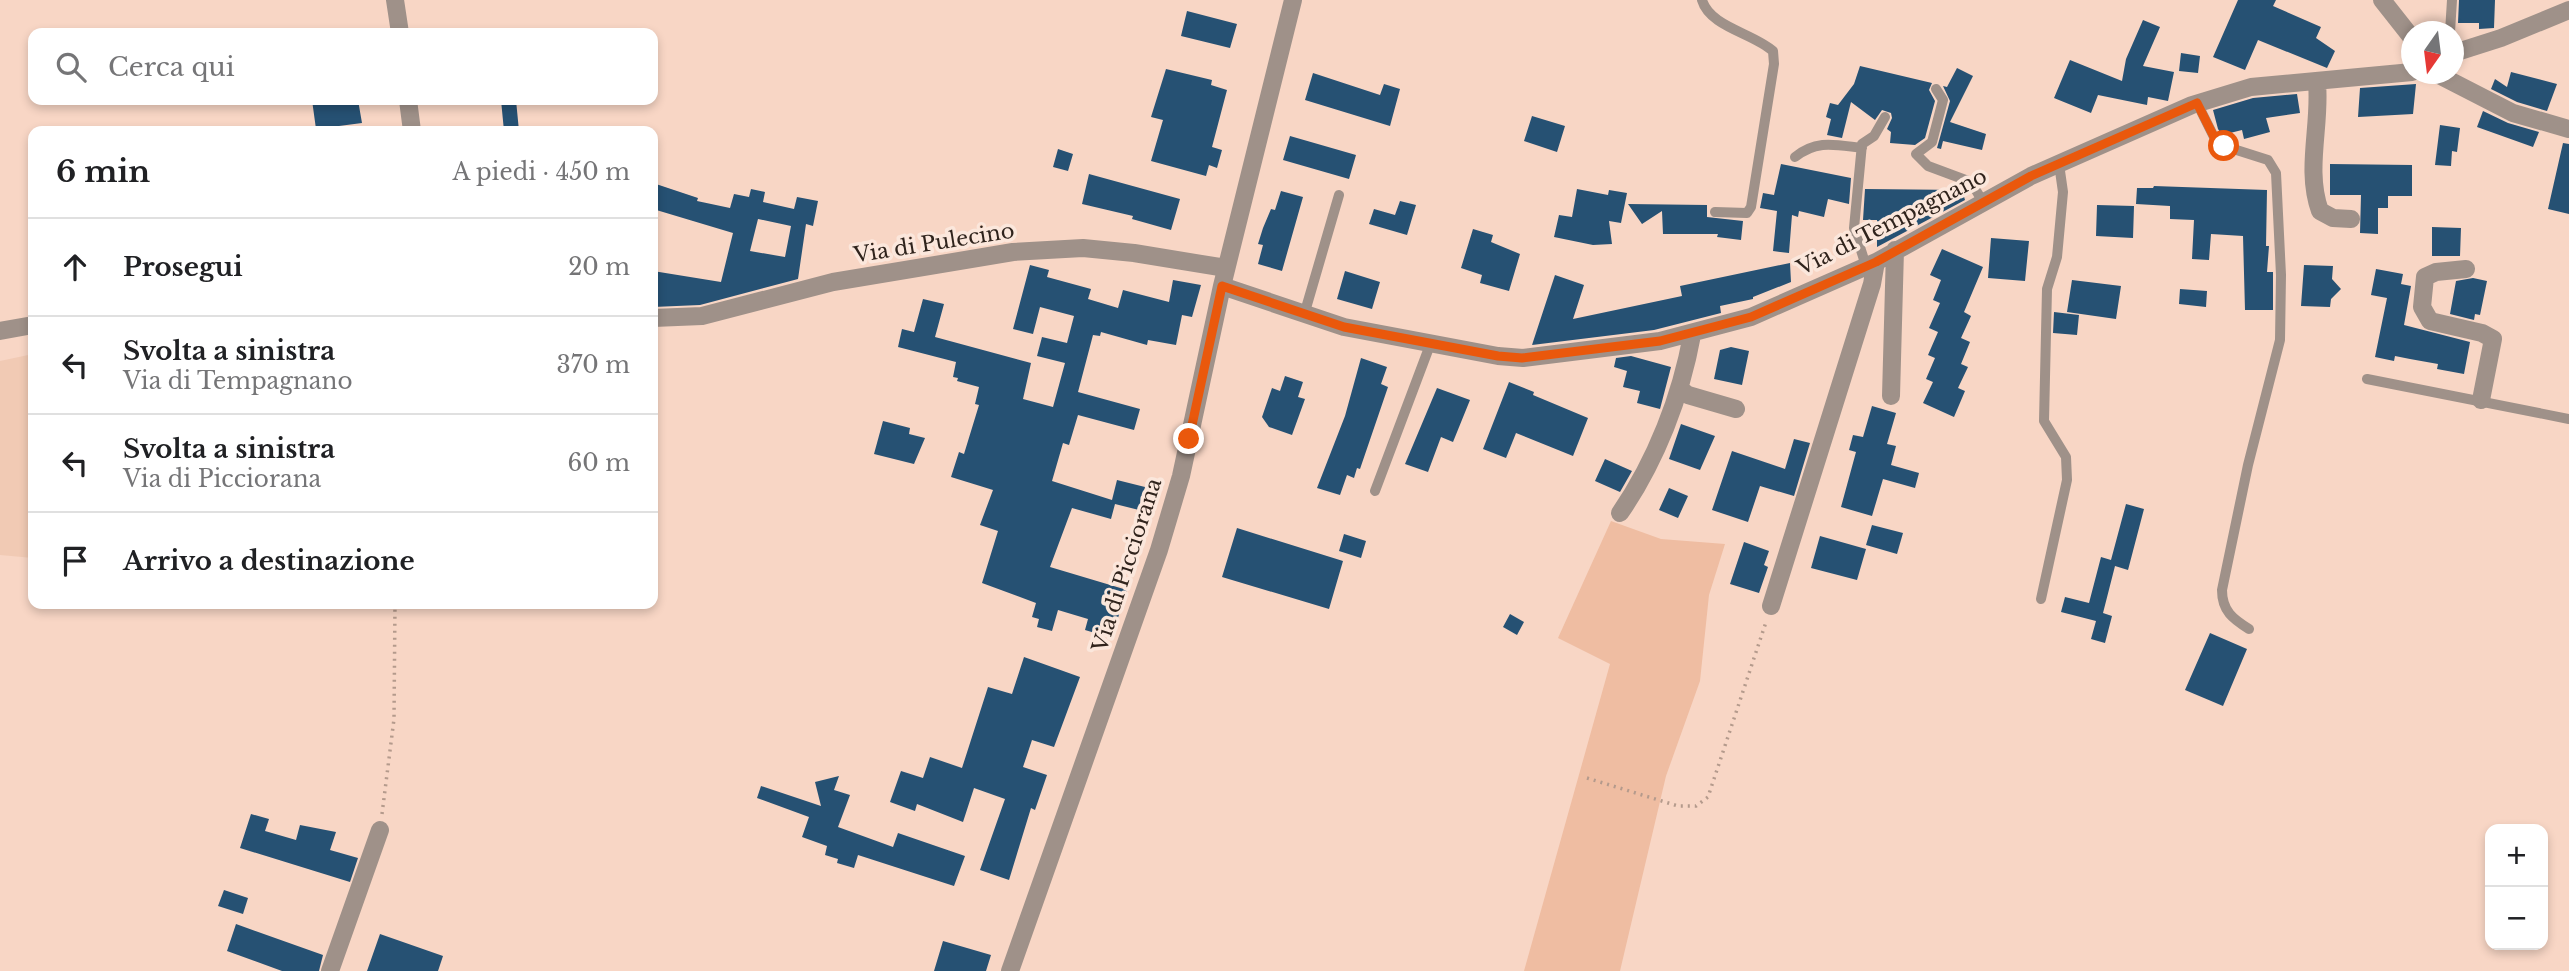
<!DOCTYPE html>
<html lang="it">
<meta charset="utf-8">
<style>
body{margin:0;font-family:"Libre Baskerville",serif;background:#f6f6f6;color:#202124}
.controls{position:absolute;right:21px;bottom:21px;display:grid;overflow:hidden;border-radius:14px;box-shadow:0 4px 10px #0003}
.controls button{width:63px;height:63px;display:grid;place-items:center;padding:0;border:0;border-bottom:2px solid #e0e0e0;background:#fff;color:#202124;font:35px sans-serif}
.compass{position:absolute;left:2401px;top:21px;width:63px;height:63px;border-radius:50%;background:#fff;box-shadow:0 4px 10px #0003;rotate:194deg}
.stop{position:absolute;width:21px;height:21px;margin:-16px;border:5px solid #ea580c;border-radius:50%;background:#fff}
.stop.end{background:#ea580c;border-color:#fff;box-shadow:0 2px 7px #0008}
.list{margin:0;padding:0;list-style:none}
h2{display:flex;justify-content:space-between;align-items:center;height:91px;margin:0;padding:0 28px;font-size:30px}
h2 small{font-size:23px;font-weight:400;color:#757577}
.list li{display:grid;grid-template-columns:46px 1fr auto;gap:21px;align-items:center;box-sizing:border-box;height:98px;padding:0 28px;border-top:2px solid #e0e0e0}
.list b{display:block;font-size:26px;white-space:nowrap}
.list p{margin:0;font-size:23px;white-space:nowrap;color:#757577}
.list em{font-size:23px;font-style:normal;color:#757577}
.icon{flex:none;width:38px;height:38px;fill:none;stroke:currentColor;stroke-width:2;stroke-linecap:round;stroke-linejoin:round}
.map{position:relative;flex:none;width:2569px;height:971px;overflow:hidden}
.search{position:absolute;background:#fff;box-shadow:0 4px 10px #0003;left:28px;top:28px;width:630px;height:77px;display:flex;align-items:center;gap:18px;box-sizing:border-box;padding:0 24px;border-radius:14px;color:#757577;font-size:26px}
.panel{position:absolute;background:#fff;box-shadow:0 4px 10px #0003;left:28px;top:126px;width:630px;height:483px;border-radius:14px}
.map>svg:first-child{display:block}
.built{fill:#f1cab4}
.green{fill:#efbda2}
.building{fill:#265173;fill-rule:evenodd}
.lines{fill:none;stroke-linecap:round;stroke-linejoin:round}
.path{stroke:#b49a8c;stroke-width:3.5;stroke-dasharray:2 5;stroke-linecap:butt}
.service{stroke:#9f9189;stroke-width:10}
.minor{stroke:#9f9189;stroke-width:18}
.route{stroke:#ea580c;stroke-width:9}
.labels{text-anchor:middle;stroke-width:7;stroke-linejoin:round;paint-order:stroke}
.street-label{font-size:21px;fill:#2f231c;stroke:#fbe7dc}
</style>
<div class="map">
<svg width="2569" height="971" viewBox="0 0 2569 971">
<rect width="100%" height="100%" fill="#f8d6c5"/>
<!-- built -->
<path class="built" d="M33,354v204l-33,-3v-194z"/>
<!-- green -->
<path class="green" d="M1611,521l50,18 64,5 -16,51 -9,86 -34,95 -46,195h-96l86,-307 -52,-26z"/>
<!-- building -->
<path class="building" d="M2238,0h38l-3,6 48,21 -5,11 19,13 -8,17 -69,-28 -13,30 -32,-13z
M2459,0h36l-1,28 -15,1v-6h-21z
M1187,11l50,13 -7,24 -49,-12z
M2143,20l17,7 -17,39 31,6 -6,29 -20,-4 -1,8 -49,-10 -7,18 -37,-15 16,-38 52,21 4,-22z
M2181,53l19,3 -2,17 -19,-2z
M1860,66l72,17 -3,7 6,11 -10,37 -10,7 -25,-2 1,-11 -4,-3 5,-11 -1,-5 -9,-3 -7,10 -24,-18 -9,36 -15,-3 4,-16 -5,-2 4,-14 8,2 16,-21z
M1957,68l16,8 -23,46 36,12 -4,16 -39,-9 -2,8 -4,-1 13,-47 -7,-15 4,1z
M1166,69l46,11 -1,5 16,5 -15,57 10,3 -5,18 -8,-3 -3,11 -55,-15 12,-41 -12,-3z
M2511,72l46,12 -10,27 -30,-9 -26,-13 4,-10 12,8z
M1313,73l67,22 4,-11 16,5 -10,37 -85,-26z
M2416,84l-3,30 -55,3 2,-29z
M2297,94l3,19 -34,5 4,14 -26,7 -2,-9 -20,5 -4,-6 -5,-19 40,-12z
M312,100h46l4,23 -46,6z
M501,100h15l3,31h-15z
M2483,111l25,12 31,9 -6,15 -56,-20z
M1532,116l33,10 -8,26 -33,-11z
M2440,125l20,3 -3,24 -5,-1 -1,15 -16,-1z
M1290,136l66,19 -7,24 -66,-19z
M2563,143l6,1v70l-21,-5z
M1058,149l15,5 -5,17 -15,-4z
M1781,164l70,14 -2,26 -21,-5 -4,18 -25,-6 -1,6 -6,-2 -3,38 -16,-2 4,-40 -17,-3 3,-15 11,2z
M2330,164l82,1v31h-24v12h-10v26l-18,-1 1,-38h-31z
M1089,174l91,25 -9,31 -39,-11 1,-3 -51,-12z
M653,183l45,15 -1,3 33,7 4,-14 15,3 2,-8 14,3 -2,10 31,7 3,-12 21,4 -5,25 -7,-2 -8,55 -98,26 -47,2v-36l68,11 12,-49 -80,-24zM758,219l33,7 -6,31 -35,-6z
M2154,186l113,4 -1,56h3l-2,26h6v38h-28l-2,-74 -32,-2 -2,26 -17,-1 2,-39 -24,-1v-13l-34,-2 1,-16h16z
M1577,189l31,6 1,-5 18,3 -6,30 -12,-2 3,23 -19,1 -39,-8 5,-22 13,2z
M1865,189l97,1 3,10 -88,47v-27h-14z
M1281,191l22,6 -21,74 -24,-7 5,-19 -5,-1 5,-16 8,-19 4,1z
M1400,201l16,4 -9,30 -38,-11 5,-15 21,6z
M1628,204l79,1v12l36,4 -2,19 -24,-3 1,-3h-55l-1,-23 -20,13z
M2097,205l37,1 -1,32 -37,-2z
M2432,227l29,1 -1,28h-28z
M1473,229l20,6 -2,7 29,12 -11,37 -29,-8 2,-8 -21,-7z
M1991,238l38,3 -4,40 -37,-3z
M1942,249l41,18 -19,45 7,4 -10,22 9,4 -9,22 7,3 -10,21 7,3 -11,26 -31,-14 10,-21 -7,-3 9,-21 -7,-3 10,-23 -9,-4 11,-25 -7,-3 8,-20 -11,-5z
M1790,263l1,19 -38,15v2l-33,7 1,7 -67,17 -122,15 23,-70 29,10 -11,34 109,-23 -2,-10z
M1030,265l19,5 -2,7 44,12 -3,10 30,9 5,-18 46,12 4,-22 28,5 -9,32 -10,-2 -6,30 -28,-5 -1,5 -46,-13 -1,4 -7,-1 -15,57 62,17 -6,21 -56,-15 -9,30 -6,-2 -11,38 60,19 5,-20 28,7 -6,23 -24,-6 -4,15 -39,-11 -22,59 77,23 -11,34 -7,-2 -4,14 -20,-6 3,-11 -30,-9 -6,21 -15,-4 2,-8 -7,-2 4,-14 -54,-20 16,-52 -18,-6 13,-35 -42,-13 8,-25 5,2 15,-49 -4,-1 4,-17 -22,-6 1,-3 -5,-1 3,-15 -58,-15 4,-18 12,3 9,-33 21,5 -9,33 96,26 -8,36 30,8 12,-44 -28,-7 5,-19 25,6 7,-27 -34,-9 -7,27 -20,-5z
M2304,265l29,1 -1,13 9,10 -10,10 -1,8 -29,-1z
M2376,269l27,5 -2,10 10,2 -7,39 66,17 -6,32 -27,-5 1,-5 -28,-5 -15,-3 -1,5 -19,-4 12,-59 -16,-3z
M1345,271l35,11 -8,27 -35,-10z
M2473,278l14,3 -7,34 -5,-1 -1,6 -24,-6 6,-33z
M2072,280l49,6 -5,33 -49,-7z
M2180,289l27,2 -1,16 -27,-3z
M2054,312l25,3 -2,20 -24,-2z
M1731,347l18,4 -7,34 -28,-6 6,-29z
M1631,356l40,11 -11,42 -23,-6 3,-12 -17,-4 4,-16 -13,-4 2,-9z
M1361,358l26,9 -6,17 7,3 -28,82 -3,-1 -3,10 -7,-3 -7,20 -23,-7 28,-72z
M1285,376l18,6 -5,15 7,2 -13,36 -23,-8 -7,-10 10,-29 8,3z
M1509,382l25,10 -1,3 55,23 -15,38 -57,-23 -10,25 -23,-9z
M1437,388l33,12 -17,42 -12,-5 -13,35 -23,-8z
M1872,406l24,7 -9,31 9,2 -5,19 28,8 -4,15 -32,-9 -11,37 -31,-9 15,-55 -7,-2 4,-15 10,2z
M883,421l27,7 -1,6 16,4 -11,26 -40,-10z
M1681,424l34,12 -15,34 -31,-11z
M1794,439l16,4 -16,53 -34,-10 -12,36 -36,-12 20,-59 53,18z
M1605,459l27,12 -12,21 -25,-11z
M1669,488l19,8 -10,22 -19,-8z
M2126,504l18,5 -16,61 -13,-4 -12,47 9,3 -7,27 -14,-4 5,-18 -35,-9 4,-15 24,6 12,-46 10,3z
M1872,525l31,8 -6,21 -31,-9z
M1237,528l106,33 -14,48 -107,-32z
M1344,534l22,7 -5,17 -22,-7z
M1820,536l46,13 -9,31 -46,-12z
M1744,542l25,9 -5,14 4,2 -9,26 -29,-9z
M1510,614l14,8 -7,13 -14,-8z
M2210,633l37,16 -24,57 -38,-16z
M1024,657l56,20 -26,70 -22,-7 -9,27 24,8 -12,35 -4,-2 -22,72 -29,-10 25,-71 -31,-11 -11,34 -46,-18 -2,7 -25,-9 11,-31 22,7 7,-21 32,11 26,-81 24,7z
M839,776l-5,14 16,5 -12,32 55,20 5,-14 67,23 -11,30 -96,-31 -4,13 -17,-5 1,-4 -13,-4 2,-9 -25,-9 7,-20 -52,-19 4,-12 60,20 -6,-24z
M251,814l18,5 -4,12 31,9 4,-15 36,7 -6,18 28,8 -8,24 -110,-34z
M224,890l24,8 -5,16 -25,-8z
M236,924l87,31 -4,16h-37l-55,-20z
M380,934l63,22 -5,15h-71z
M943,941l48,14 -5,16h-52z"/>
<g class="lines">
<!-- path -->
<path class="path" d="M1587,778l91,28h18l12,-9 58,-175
M382,814l12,-95 1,-115"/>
<!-- service -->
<path class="service" d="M1702,0c8,27 51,33 71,51l1,13 -23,143 -4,6 -32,-1
M2450,32l2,-32
M1936,89l7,11 -11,42 -16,12 12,12 43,16 12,20
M2197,103l18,36 9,7 44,14 8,13 5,102 -1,65 -32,125 -26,125c0,21 11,29 27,39
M1795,157c22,-18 41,-12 67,-9
M1866,266l-12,-38 8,-84 12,-8 11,-19
M1304,315l35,-120
M2367,379l202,40
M1375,491l55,-146
M2041,599l26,-119 -1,-23 -22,-36 3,-132 10,-32 6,-65 -4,-28"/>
<!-- minor -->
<path class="minor" d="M395,0l5,33
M2382,0l30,38
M2454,53l47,-15 68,-28
M2437,74l76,39 56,16
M2317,83c4,42 -12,87 3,128l13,7 18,1
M408,100l4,31
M2466,269l-30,3 -11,5 -3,30 8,14 52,12 11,6 -12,61
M1222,286l122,41 154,29 25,2 137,-17 91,-24 125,-55 155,-86 161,-71 59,-18 161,-15
M653,318l49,-2 131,-34 180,-30 70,-4 51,5 92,15
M0,331l33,-6
M1679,388l9,7 48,14
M1891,396l4,-146
M1620,513c36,-52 61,-117 72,-178
M1771,606l101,-322 4,-22
M330,971l50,-141
M1010,971l149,-421 22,-74 41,-190 71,-286"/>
</g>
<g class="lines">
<!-- route -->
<path class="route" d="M1189,439l33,-153 122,41 154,29 24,2 138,-17 91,-24 125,-55 155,-86 166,-73 18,36 9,7"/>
</g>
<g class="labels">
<!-- street labels -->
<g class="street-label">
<text transform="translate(1892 222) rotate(-27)" y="7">Via di Tempagnano</text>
<text transform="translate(934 243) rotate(-9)" y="7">Via di Pulecino</text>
<text transform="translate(1127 565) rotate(-72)" y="7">Via di Picciorana</text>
</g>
</g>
</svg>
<div class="controls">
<button>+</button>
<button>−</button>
</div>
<svg class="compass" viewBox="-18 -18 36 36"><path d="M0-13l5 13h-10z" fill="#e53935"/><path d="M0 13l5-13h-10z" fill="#757577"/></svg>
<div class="stop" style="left:2224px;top:146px"></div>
<div class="stop end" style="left:1189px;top:439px"></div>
<div class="search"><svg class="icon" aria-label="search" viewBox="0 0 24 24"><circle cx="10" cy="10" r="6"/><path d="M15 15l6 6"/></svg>Cerca qui</div>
<section class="panel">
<h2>6 min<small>A piedi · 450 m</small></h2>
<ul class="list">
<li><svg class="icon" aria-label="ahead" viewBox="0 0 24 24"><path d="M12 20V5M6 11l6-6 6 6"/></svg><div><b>Prosegui</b></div><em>20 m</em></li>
<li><svg class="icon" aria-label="left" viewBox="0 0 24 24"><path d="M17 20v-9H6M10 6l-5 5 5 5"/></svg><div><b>Svolta a sinistra</b><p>Via di Tempagnano</p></div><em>370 m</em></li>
<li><svg class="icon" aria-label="left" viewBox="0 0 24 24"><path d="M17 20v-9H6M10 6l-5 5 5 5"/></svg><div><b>Svolta a sinistra</b><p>Via di Picciorana</p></div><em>60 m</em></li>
<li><svg class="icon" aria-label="arrive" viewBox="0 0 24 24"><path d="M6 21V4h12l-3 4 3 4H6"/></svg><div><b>Arrivo a destinazione</b></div></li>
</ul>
</section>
</div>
